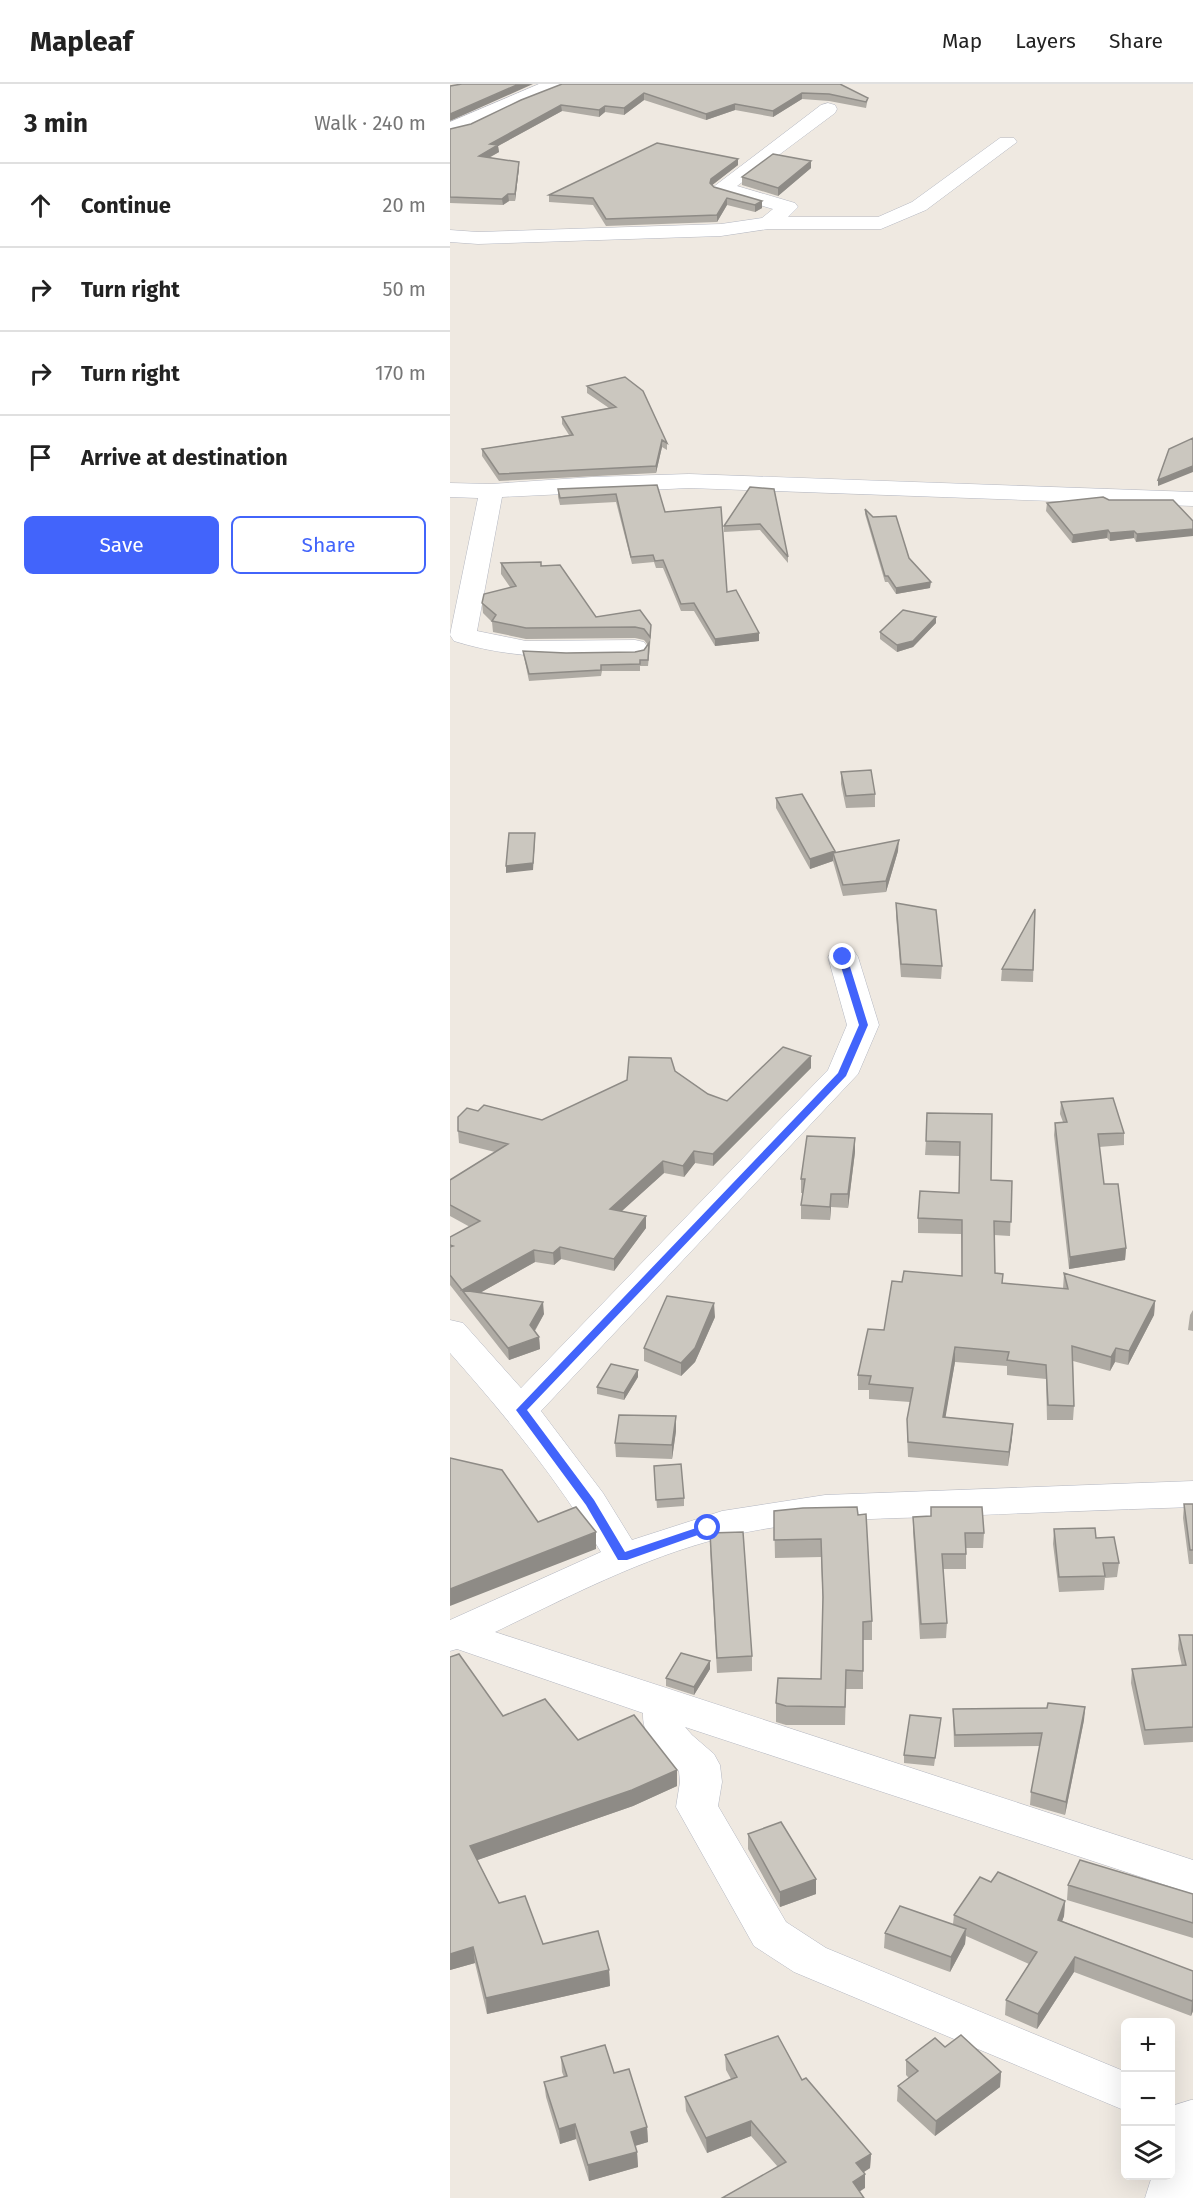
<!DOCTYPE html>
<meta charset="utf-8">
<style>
body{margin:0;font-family:"Fira Sans",sans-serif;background:#f6f6f6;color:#222}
.controls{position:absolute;right:18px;bottom:18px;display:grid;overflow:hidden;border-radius:9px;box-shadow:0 6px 24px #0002}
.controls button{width:54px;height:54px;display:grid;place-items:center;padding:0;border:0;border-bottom:2px solid #e0e0e0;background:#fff;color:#222;font:30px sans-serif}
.stop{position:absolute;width:18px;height:18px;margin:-14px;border:4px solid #4264fb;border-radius:50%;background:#fff}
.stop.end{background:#4264fb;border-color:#fff;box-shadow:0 2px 6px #0008}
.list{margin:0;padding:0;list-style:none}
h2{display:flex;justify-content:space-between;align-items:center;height:78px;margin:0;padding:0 24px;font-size:26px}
h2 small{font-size:20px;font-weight:400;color:#767676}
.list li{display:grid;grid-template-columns:39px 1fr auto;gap:18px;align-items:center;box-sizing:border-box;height:84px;padding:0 24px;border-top:2px solid #e0e0e0}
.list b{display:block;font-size:22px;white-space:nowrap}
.list em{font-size:20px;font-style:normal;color:#767676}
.actions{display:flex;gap:12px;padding:18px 24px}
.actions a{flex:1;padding:14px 0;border:2px solid #4264fb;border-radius:9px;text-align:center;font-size:21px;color:#4264fb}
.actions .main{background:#4264fb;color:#fff}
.icon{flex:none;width:33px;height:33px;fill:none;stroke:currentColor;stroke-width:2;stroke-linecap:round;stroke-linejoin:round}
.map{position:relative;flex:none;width:743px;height:2114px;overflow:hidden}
header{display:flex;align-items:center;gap:36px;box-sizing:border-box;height:84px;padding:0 30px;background:#fff;border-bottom:2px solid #e0e0e0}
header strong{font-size:28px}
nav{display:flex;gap:33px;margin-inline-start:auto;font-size:21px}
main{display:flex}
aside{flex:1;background:#fff}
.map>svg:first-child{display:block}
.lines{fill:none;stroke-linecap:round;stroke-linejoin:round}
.minor-casing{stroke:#b4b7c1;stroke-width:1}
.minor{fill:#fff;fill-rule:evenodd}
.wall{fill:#afaba4}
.shaded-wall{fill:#8e8b86}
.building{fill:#cbc7bf;stroke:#8e8b86;stroke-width:1.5}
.route{fill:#4264fb}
</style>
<header>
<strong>Mapleaf</strong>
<nav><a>Map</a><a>Layers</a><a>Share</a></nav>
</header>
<main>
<aside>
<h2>3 min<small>Walk · 240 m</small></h2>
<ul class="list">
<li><svg class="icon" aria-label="ahead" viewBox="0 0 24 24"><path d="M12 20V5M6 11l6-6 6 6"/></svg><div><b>Continue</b></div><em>20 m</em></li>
<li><svg class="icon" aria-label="right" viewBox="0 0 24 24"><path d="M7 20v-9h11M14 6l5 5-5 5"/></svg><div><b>Turn right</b></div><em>50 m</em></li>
<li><svg class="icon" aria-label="right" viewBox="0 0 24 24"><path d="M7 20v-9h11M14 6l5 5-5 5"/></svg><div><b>Turn right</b></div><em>170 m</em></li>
<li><svg class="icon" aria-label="arrive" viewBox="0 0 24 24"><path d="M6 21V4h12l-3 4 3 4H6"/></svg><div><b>Arrive at destination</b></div></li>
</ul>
<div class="actions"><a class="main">Save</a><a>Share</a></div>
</aside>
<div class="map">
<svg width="743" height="2114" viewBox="0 0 743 2114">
<rect width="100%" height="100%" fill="#efe9e1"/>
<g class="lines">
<defs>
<path id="minor" d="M89,0h26l-3,4 -42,16 -49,24 -21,6v-12z
M378,19l7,2 2,4 -2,4 -98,73 58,17 3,4 -10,10h90l34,-15 88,-64h14l3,4 -91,68 -45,19h-113l-47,7 -243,8 -28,-2v-12l28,2 243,-8 41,-6 11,-9 -58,-17 -3,-4 109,-83z
M239,390l504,18v14l-504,-18 -187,9 -25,134 49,10 109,-1 9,2 4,6 -4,6 -9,2c-62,2 -121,4 -181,-15l-4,-6 28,-137 -28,-1v-14l41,1 101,-7z
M393,864l11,3 4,6 21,68 -21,49 -317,337 62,82 29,47 90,-29 103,-16 368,-14v26c-86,3 -173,6 -259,10 -71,2 -143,3 -213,21 -79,20 -153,59 -226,94l698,228v34l-508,-167 7,8 22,19 6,11 2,17 -4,24 68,116 40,26 300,124v39l-332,-139 -40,-26 -78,-139 4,-25 -1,-11c-18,-15 -37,-33 -36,-58l-186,-64 -7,2v-31l151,-68c-43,-72 -95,-136 -151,-199v-33l13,3 58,65 307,-318 19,-45 -19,-68 4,-6z
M741,2016h2v98h-48l7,-22h18v-63l5,-8z"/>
</defs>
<!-- minor casing -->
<use href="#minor" class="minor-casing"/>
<!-- minor -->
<use href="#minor" class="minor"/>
</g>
<!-- wall -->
<path class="wall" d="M390,0l28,14 -2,10 -37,-7 -27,-2 -29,18 -38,-7 -29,10 -62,-20 -20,15 -19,-3 -6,5 -37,-6 -64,35 1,6 -10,6 30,4v6l-4,33h-6l-6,4 -53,-2v-74l21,-5 50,-24z
M288,75v6l-26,20 2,2 48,21 -7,4 -28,-7 -10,17 -111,4 -13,-21 -44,-3v-7z
M361,84l-33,28 -36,-11v-8z
M137,302l80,57v7l-5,-3 -6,26 -157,8 -17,-25v-7l87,-14 -7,-11v-7l47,-9 -22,-15z
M207,401l8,27 94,121v8l-44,5 -21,-35h-13l-18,-43h-7l-2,-6 -22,2 -16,-62 -56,3 -2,-8v-8z
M300,403l38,70v6l-28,-33 -36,2v-6z
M659,416h64l-37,42 -2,-4 -24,3 -3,-3 -35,5 -26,-32 1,-8z
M415,425l65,79 -34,6 -8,-12h-3l-20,-68z
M51,479l41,3 54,51 44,-7 11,25 -3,31h-8v5h-38l-1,5 -72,5 -5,-24 -1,-6 43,2 69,-1 9,-2 4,-5 -4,-5 -9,-2 -109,1 -33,-7 -1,-10 -9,-9 -1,-10 28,-16 -9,-13z
M486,539l-23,24 -16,5 -17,-13v-7z
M391,688l34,22v13l-29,1 -5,-24z
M326,714l59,53v1l63,-1 -12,41 -43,4 -10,-35 -23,8 -34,-61z
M446,819l46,63 -1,13 -40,-2 -5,-61z
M585,825l-2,73 -32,-1 1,-12z
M361,972v12l-98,98 -18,-3 -11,14 -20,-4 -43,38 25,17 -32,43 -53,-12 -7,6 -19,-3 -55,31 64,21 -9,17 4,6 1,12 -31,11 -59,-75v-48l20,-10 -20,-11v-36l45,-28 -36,-9 -1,-12 20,-20 64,9 133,-49 33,23 19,7z
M611,1018l63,31v12l-25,2 5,37 22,64 -1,12 -56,9 -15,-134 1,-12 8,-1 -3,-8z
M542,1030l-1,66 21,1 -2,55 -16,-1 1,38 8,10 60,6 1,-16 91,28 -1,14 -26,50 -13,-3 -5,9 -37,-10 1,45 -1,14h-26l-1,-41 -39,-4v-9l-52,-4 -10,55 68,7 -1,14 -4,28 -100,-9 -1,-23v-15l3,-17 -41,-3v-9h-11v-15l26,-45 18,-48 60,-6 -1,-42 -43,-1v-15l41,-25v-37l-34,-1 1,-14z
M405,1068l-7,56 -17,-1 -1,13 -29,-1v-14l2,-12h-2v-14z
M743,1226v21l-5,-1 2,-15z
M265,1233l-20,45 -14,14 -37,-15v-13z
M188,1293l-14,23 -27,-6v-7z
M226,1332v15l-4,28 -56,-2 -1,-14z
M204,1382l30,32v8l-27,2z
M734,1420h9v60h-4l-6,-46z
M481,1423l53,26 -1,15h-17v21h-23l4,54 -1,15 -26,1 -7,-108v-14l18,-1z
M324,1427l84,4 14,106v19h-9v49h-17l-1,36h-59l-10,-3v-19l45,-24 2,-70 -2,-52 -46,1z
M604,1445l42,9 23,25 -2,14 -12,1 -1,12 -45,2 -6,-48z
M260,1464l42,108v15l-35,2z
M729,1551h14v107l-49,3 -13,-62 1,-14 50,-3 -4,-17z
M0,1573l53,59 174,54v16l-44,20 -156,54 22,43 44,41 66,26 1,16 -123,28 -12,-51 -25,7z
M260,1577v8l-16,26 -28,-9v-8z
M635,1623l-1,13 -19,95 -35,-10 1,-13 9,-46 -86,1 -1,-38z
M491,1634l-1,8 -6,40 -30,-3v-8z
M298,1750l68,60 -36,13 -32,-58z
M541,1798l74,19 -1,15 -2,5 131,50v40l-2,5 -117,-44 -37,57 -32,-14 1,-15 23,-36 -63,-28 -1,8 -15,28 -66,-24 1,-15 68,-9 1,-9z
M618,1801l125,9v44l-126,-38z
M275,1971l77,25 69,74 -1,14 -6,4 1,16 -87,-21 -27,-31 -44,17 -21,-42 -1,-14 46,-18 -5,-9z
M111,1973l53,16 33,54 1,15 -13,4 2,6 1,15 -49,14 -13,-42 -16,5 -14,-47 -2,-15 20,-5 -2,-5z
M456,1976l95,12 -1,15 -65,49 -38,-35 1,-15 11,-8 -3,-3z"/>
<!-- shaded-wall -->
<path class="shaded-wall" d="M69,0h14l-83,37v-7z
M194,9v7l-20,15v-7z
M352,9v6l-29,18v-6z
M285,20v6l-29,10v-6z
M111,21l1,6 -64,35 1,6 -20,11v-7l11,-12z
M155,22v6l-6,5v-7z
M288,75v6l-27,21 -1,3 1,-10z
M361,77v7l-33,28v-8z
M69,78v6l-4,33v-7z
M58,110l1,7 -6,4 -1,-6z
M277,114v7l-10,17v-7z
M312,117v7l-7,4v-7z
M212,356v7l-6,26v-7z
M743,382v6l-35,14v-6z
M743,445v7l-57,6 1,-8z
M658,446l-1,8 -35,5 1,-8z
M684,447v7l-24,3v-8z
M481,498l-1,6 -34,6v-6z
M486,533v6l-23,24 -16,5v-7z
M309,549v8l-44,5v-7z
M85,749v6l-2,31 -27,3v-7z
M449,756l-1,11 -12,41v-11z
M385,767v8l-2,-6v8l-23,8v-10z
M361,972v12l-98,98v-12z
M405,1054v14l-7,56v-14z
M244,1067l1,12 -11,14 -1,-11z
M213,1077l1,12 -53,48 -1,-12z
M381,1110v13l-1,13v-13z
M196,1132v12l-32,43v-12z
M110,1163l1,12 -7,6 -1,-12z
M676,1164l-1,12 -56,9 1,-12z
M84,1166l1,12 -66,37 -7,-9z
M705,1217l-1,14 -26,50 1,-14z
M93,1218l1,12 -13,23 -1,-12z
M264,1219l1,14 -20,45 -14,14v-13z
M89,1253l1,12 -31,11 -1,-12z
M505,1263v15l-12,70v-15z
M666,1264l-1,14 -5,9 1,-14z
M188,1286v7l-14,23v-7z
M226,1332v15l-4,28v-14z
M563,1340l-1,14 -4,28 1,-14z
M146,1448v17l-146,57v-17z
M260,1577v8l-16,26v-8z
M635,1623l-1,13 -19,95 1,-13z
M227,1686v16l-44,20 -161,56 -2,-16z
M366,1795v15l-36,13v-15z
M615,1817l-1,15 -7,19 1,-15z
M516,1845l-1,15 -15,28 1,-15z
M23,1863l2,16 -25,7v-16z
M625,1873l-1,15 -37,57 1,-15z
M159,1886l1,16 -123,28 -1,-16z
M743,1915v12l-2,5 1,-15z
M551,1988l-1,15 -65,49 1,-15z
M301,2037v15l-44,17 -1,-15z
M125,2040l1,15 -16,5 -1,-15z
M197,2043l1,15 -17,5v-15z
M187,2068l1,15 -49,14 -1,-16z
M421,2070l-1,14 -14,9v-14z
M415,2090v14l-12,8v-14z"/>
<!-- building -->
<path class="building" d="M12,0h57l-69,30v-28z
M112,0h278l28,14 -2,4 -37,-8 -27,-1 -29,18 -38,-7 -29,10 -62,-21 -20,15 -19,-2 -6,4 -38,-5 -71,39 8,1 -19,11 40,6 -4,32h-7l-6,5 -52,-2v-68l21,-5 50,-24z
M207,59l81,16 -27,20 -1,4 4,4 48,14 -7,4 -28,-7 -10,17 -111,4 -13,-21 -44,-3z
M323,70l38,7 -33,27 -36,-11z
M175,293l18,14 24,52 -5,-3 -6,26 -157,8 -17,-25 91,-14 -11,-18 54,-10 -29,-21z
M743,354v28l-35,14 11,-31z
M207,401l8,27 56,-5 6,85 9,-2 23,43 -44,6 -21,-36 -13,1 -18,-44 -8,1 -2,-6 -22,2 -15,-63 -56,4 -2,-9z
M300,403l24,2 14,68 -28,-33 -36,2z
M653,413l6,3h64l20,21v8l-56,5 -3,-3 -24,2 -2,-3 -35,5 -26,-32z
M415,425l8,8 23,-1 13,42 22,24 -35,6 -8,-12h-3z
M91,478v4l19,-1 36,52 44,-7 11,15 -1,12 -6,-8 -9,-2 -109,1 -34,-7 4,-6 -14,-12 2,-9 32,-8 -15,-23z
M453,526l33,7 -23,24 -16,4 -17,-13z
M199,559l-1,17h-8v4l-39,1v5l-72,4 -6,-23 43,2 69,-1 9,-2z
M421,686l4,24 -29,2 -5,-24z
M352,710l33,57 -25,8 -34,-61z
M59,749h26l-2,30 -27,3z
M449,756l-13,41 -43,4 -10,-32z
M446,819l40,7 6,56 -41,-2z
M585,825l-2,61 -31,-1z
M333,963l28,9 -98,98 -19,-3 -11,15 -20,-5 -53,48 36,7 -32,43 -54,-12 -7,6 -19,-3 -72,40 81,12 -13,23 9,12 -31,11 -58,-73v-28l3,-1 -3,-1v-8l30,-16 -30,-16v-25l58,-36 -50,-13v-14l9,-9 11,3 6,-6 58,15 85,-40 2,-23 42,1 4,13 33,23 19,7z
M663,1014l11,35 -26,1 6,50h14l8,64 -56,9 -15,-134 12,-1 -6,-20z
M477,1029l65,1 -1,66 21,1 -1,41 -17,-1 1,52 8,1 -1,9 66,6 -4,-16 91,28 -26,50 -13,-3 -5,9 -39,-11 2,60 -26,-1 -2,-40 -39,-5 2,-8 -54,-5 -12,70 70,7 -4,28 -101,-10 -1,-23 6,-31 -44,-4 2,-8 -13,-1 10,-46 16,1 8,-49 10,1 2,-11 58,5v-56l-44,-2 2,-27 39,2 1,-51 -34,-1z
M357,1052l48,2 -7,56h-17l-1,13 -29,-2 4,-26h-4z
M217,1212l47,7 -19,45 -14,15 -37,-15z
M161,1280l27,6 -14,23 -27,-6z
M169,1331l57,1 -4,29 -57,-2z
M0,1374l52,12 36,52 38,-15 20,25 -146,57z
M231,1380l3,34 -28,2 -2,-34z
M734,1420h9v46h-3z
M407,1423l1,8 8,-1 6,107 -9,1v49l-17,-1 -1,37 -59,-1 -10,-3 2,-25 43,1 2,-82 -2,-58 -47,1v-29l29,-3z
M481,1423h51l2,26h-19l1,21h-24l5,69 -26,1 -8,-107 18,-1z
M645,1444l1,10 18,-1 5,26h-16l2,13 -46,1 -5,-48z
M293,1448l9,124 -35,2 -7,-125z
M729,1551h14v92l-48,3 -13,-61 54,-4z
M231,1569l29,8 -16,26 -28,-9z
M9,1570l44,62 42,-17 33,41 56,-25 43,55 -45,20 -162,56 29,57 26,-7 18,48 55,-13 11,39 -123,28 -13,-51 -23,7v-297z
M598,1619l37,4 -19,95 -35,-10 11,-59 -87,2 -2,-26 94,-1z
M460,1631l31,3 -6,40 -31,-3z
M331,1738l35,57 -36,13 -32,-58z
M630,1776l113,34v29l-125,-38z
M548,1788l67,29 -7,19 135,51v28l-1,2 -117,-44 -37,57 -32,-14 31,-48 -83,-37 26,-38 11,5z
M450,1822l66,23 -15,28 -66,-24z
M511,1951l40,37 -65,49 -38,-35 20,-15 -12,-11 29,-22 10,9z
M328,1952l24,44 4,-2 65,76 -15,9 9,11 -12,8 11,16h-142l64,-36 -35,-41 -45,17 -21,-41 52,-20 -12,-22z
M155,1961l9,28 15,-4 18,58 -16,5 6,20 -49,13 -13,-41 -16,5 -15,-47 23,-6 -6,-19z"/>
<!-- route -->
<path class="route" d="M393,870l4,3 21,68 -22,51 -319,334 67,90 31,52 83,-28 6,4 -2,2 -85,30h-9l-32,-55 -70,-95 322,-337 21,-48 -21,-68z"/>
</svg>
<div class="controls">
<button>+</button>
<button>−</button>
<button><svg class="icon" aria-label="layers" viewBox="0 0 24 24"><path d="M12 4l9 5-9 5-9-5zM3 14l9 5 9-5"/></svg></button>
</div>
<div class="stop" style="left:258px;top:1444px"></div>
<div class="stop end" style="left:393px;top:873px"></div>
</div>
</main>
